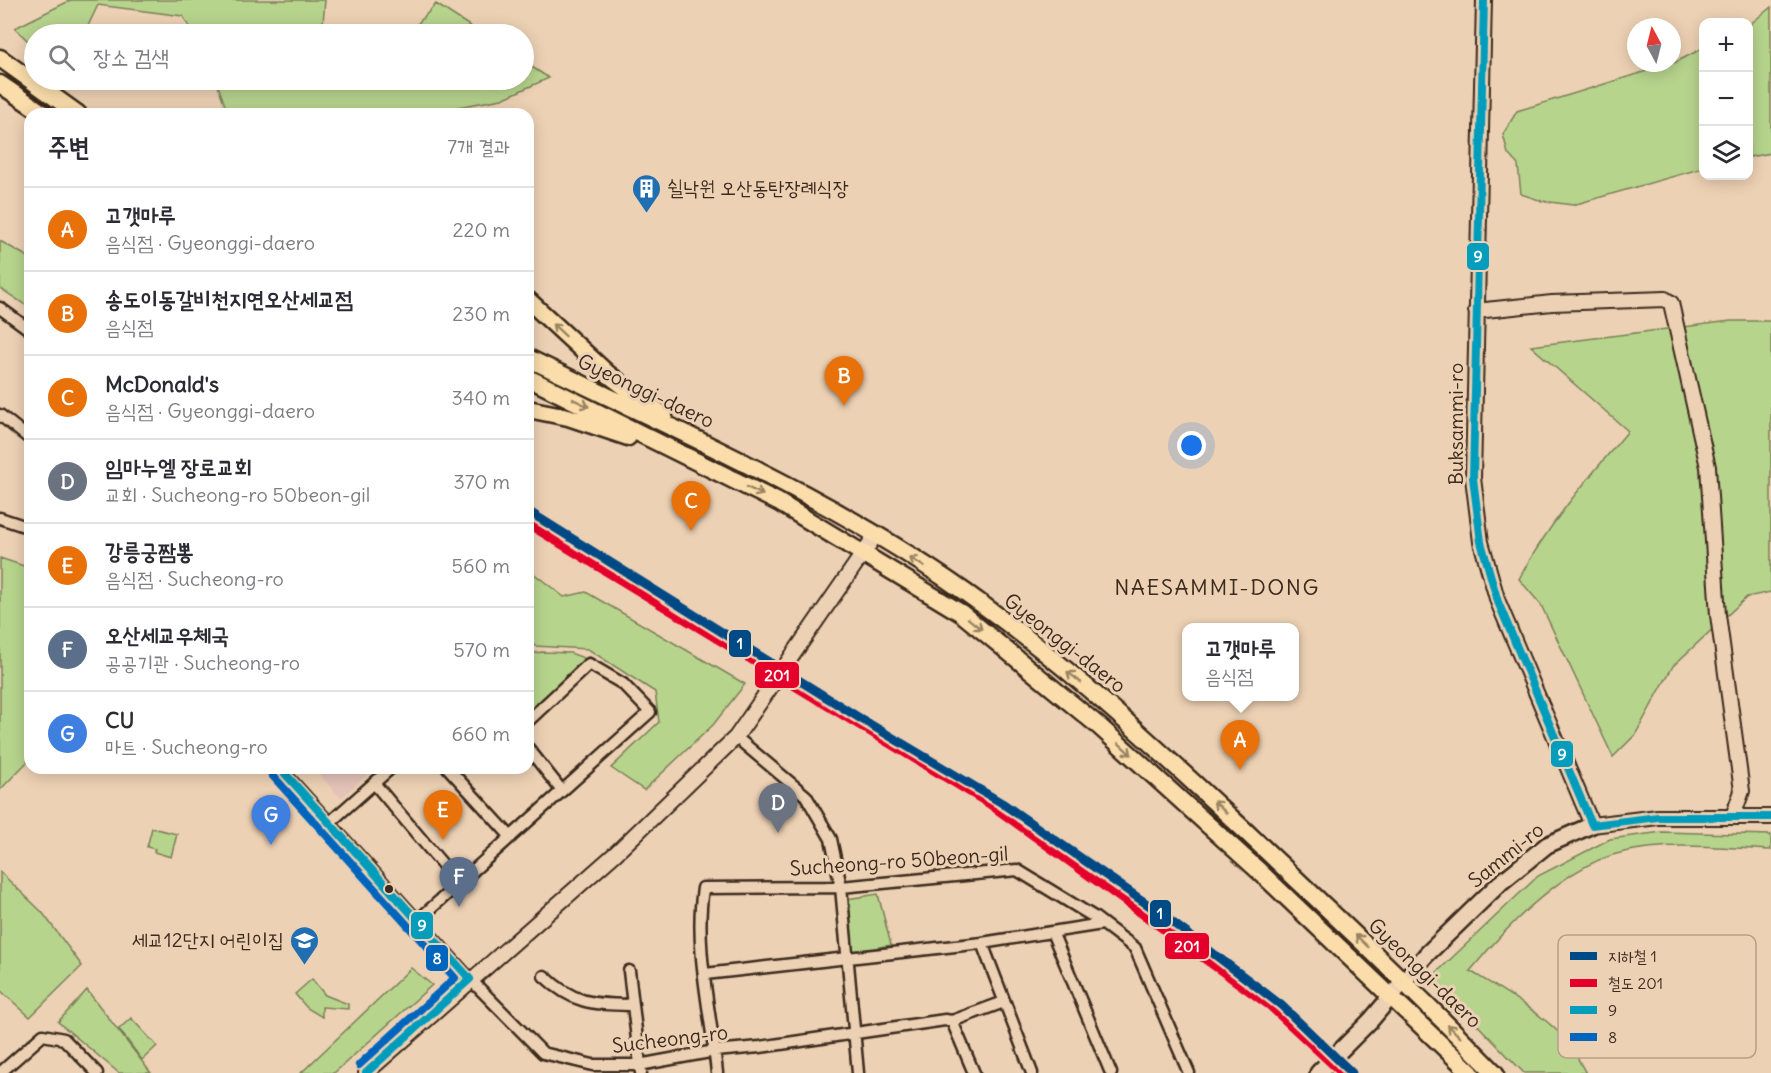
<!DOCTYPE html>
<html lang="ko">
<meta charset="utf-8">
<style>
body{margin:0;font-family:Delius,"Poor Story",sans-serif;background:#f2f2f3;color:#2b2b33}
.controls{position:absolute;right:18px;top:18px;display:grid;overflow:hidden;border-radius:12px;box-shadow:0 3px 15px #0003}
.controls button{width:54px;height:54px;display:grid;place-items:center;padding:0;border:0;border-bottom:2px solid #e1e1e2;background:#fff;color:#2b2b33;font:30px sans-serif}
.compass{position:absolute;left:1627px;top:18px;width:54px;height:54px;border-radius:50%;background:#fff;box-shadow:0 3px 15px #0003;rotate:353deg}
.you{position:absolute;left:1192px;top:446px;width:21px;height:21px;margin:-15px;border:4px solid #fff;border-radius:50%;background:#1a73e8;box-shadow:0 0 0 9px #1a73e833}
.badge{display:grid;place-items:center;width:39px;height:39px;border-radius:50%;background:#1f6fb2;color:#fff;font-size:20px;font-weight:700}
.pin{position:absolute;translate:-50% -50px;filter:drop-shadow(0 2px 3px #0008)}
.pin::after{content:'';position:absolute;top:32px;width:21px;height:18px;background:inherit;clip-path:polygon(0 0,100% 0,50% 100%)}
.popup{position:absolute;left:1182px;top:623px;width:117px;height:78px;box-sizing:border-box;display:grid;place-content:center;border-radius:12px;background:#fff;filter:drop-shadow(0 2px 4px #0005);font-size:20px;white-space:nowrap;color:#7c7c81}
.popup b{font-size:22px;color:#2b2b33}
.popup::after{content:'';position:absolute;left:50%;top:100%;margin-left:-12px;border:12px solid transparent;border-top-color:#fff}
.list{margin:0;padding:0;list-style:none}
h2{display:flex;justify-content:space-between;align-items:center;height:78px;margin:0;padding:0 24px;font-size:26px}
h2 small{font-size:20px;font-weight:400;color:#7c7c81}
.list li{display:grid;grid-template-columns:39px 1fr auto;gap:18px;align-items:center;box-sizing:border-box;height:84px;padding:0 24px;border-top:2px solid #e1e1e2}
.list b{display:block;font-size:22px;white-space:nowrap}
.list p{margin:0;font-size:20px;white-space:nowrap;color:#7c7c81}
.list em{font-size:20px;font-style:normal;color:#7c7c81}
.icon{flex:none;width:33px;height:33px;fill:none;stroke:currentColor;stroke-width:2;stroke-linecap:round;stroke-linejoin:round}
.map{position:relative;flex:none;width:1771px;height:1073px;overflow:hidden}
.search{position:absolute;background:#fff;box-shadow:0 3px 15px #0003;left:24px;top:24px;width:510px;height:66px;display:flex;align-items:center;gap:15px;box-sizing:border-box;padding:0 21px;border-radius:33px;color:#7c7c81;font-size:22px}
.panel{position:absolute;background:#fff;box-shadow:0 3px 15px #0003;left:24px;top:108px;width:510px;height:666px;border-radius:18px}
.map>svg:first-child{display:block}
.built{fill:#e4c3b8}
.green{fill:#b7d48d;stroke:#797f56;stroke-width:1.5}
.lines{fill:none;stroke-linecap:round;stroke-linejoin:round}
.minor-casing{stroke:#3b2a1e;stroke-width:15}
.tertiary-casing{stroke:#3b2a1e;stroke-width:18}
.secondary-casing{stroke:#3b2a1e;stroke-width:20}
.primary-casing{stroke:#3b2a1e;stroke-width:21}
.minor{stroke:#edd1b4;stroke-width:10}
.tertiary{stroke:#edd1b4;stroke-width:14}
.secondary{stroke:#edd1b4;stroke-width:15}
.primary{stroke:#faddab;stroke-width:16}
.bus-1-casing{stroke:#edd1b4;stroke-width:12}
.bus-2-casing{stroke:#edd1b4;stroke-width:12}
.bus-1{stroke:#069cbc;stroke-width:8}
.bus-2{stroke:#0065bd;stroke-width:8}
.rail-1-casing{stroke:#edd1b4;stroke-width:14}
.rail-1{stroke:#e4002b;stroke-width:9}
.metro-1-casing{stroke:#edd1b4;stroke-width:14}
.metro-1{stroke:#004a85;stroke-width:9}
.oneway{stroke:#9a8464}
.bus-dot{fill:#3b2a1e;stroke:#edd1b4;stroke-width:2}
.labels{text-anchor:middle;stroke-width:6;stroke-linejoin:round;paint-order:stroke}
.poi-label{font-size:20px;fill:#3b2a1e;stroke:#edd1b4;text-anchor:start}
.street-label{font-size:20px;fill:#3b2a1e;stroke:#edd1b4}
.quarter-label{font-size:22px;letter-spacing:1.5px;fill:#3b2a1e;stroke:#edd1b4}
.key{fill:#edd1b4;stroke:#b89f87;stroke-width:1.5}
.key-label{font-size:16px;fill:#3b2a1e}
.line-badge{stroke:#edd1b4;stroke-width:2}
.badge-label{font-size:16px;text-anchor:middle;font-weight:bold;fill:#fff}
</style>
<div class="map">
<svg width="1771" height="1073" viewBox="0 0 1771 1073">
<rect width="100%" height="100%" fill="#edd1b4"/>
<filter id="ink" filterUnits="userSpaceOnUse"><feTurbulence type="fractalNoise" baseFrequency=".0167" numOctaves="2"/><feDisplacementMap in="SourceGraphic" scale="12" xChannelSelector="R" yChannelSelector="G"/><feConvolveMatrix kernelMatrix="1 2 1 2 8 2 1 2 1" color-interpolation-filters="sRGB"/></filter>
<g filter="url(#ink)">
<!-- built -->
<path class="built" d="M313,768h62l-34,30z"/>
<!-- green -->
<path class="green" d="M71,0h254l-3,34h-129l-10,-18 -85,-11 -14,29h-50v13l-19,-19z
M436,4l46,30h-74z
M1771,7v146l-22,4v-132z
M1703,48v120l-130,37 -31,-4 -21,-7 -3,-29 -10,-11 -5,-20 14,-23 159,-49z
M524,62l25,16 -47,21 -83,15h-191l-12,-34h308z
M0,241l30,17v50l-30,-20z
M1731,321h40v271l-24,5 -74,69 -38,69 -22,22 -72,-152 -22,-26c29,-55 69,-101 109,-148l-97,-85z
M0,558l30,10v191l-30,31z
M528,569l36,28 22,-5 159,92 -32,41 -69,65 -33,-22 48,-46 -4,-30 -67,-43 -53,-3 -7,-5z
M542,652l28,1 14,5 -56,57v-61z
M152,828l25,6 -6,23 -17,-5 1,-3 -8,-2z
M1662,832l109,3v15c-48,-2 -99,-9 -147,2 -59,12 -117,74 -154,119 30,18 78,45 99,73 7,9 11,20 17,29h-62l-88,-91 1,-10 101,-96 72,-37z
M0,872l42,40 40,54 -52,51 -30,-27z
M878,894l13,51 -45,8 -5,-53z
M411,968l21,17 -98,88h-33z
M312,979l13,16 23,9v5l-26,-2v10l-15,-9 -12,-14z
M87,990l64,83h-32l-61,-51z
M131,1018l26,28 -15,14 -23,-31z"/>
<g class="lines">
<defs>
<path id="minor" d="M0,308l30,22
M0,415l30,24
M0,518l30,10
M736,737l70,59 25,43 10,48 17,186
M528,748l34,43
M280,768l190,211 73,74 50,12h46l76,-14 45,-4 185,-27 7,1 22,52
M448,768l63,69
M374,783l85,101
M328,824l63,-56
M417,921l233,-209 -27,-28 -34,-20 -61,57
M1052,932l59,141
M982,943l50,130
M629,971l12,102
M705,974l277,-31 120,-19
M544,976c30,28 48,28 87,29
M952,1021l52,-19
M0,1073l43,-38 21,4 33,34
M717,1073c-6,-61 -23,-124 -14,-185l138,-1 176,-17 77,47 41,31 54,125"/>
<path id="tertiary" d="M1484,0l-11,478 8,64 17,60 94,223 66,-8h113
M1476,311l76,-8 113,-4 6,4 37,164 10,148 24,176 -9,25
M366,1073l249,-219 121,-117 139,-201"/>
<path id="secondary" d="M1318,1073l53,-53 55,-65 74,-72 47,-38 45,-20"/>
<path id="primary" d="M0,58l78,56
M0,84l44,30
M528,300l80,74 56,42
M528,358c155,76 315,144 455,247 92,67 175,144 258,222 86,81 172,162 254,246
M528,378l250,124 183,111 139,114 159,144 212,202
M528,409l40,8 60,20"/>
</defs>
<!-- minor casing -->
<use href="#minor" class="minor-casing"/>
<!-- tertiary casing -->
<use href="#tertiary" class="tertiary-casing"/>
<!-- secondary casing -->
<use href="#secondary" class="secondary-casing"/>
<!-- primary casing -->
<use href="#primary" class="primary-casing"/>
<!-- minor -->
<use href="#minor" class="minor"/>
<!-- tertiary -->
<use href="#tertiary" class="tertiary"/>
<!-- secondary -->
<use href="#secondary" class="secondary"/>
<!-- primary -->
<use href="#primary" class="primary"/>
<defs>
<path id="bus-1" d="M1484,0l-11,478 8,64 17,60 94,223 66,-8h113
M280,768l190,211 -104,94"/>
<path id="bus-2" d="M272,775l183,203 -96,87"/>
</defs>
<!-- bus-1 casing -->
<use href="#bus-1" class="bus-1-casing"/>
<!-- bus-2 casing -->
<use href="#bus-2" class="bus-2-casing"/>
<!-- bus-1 -->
<use href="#bus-1" class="bus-1"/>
<!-- bus-2 -->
<use href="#bus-2" class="bus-2"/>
<defs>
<path id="rail-1" d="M528,524l463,281 278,200 73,68"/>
</defs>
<!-- rail-1 casing -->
<use href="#rail-1" class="rail-1-casing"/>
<!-- rail-1 -->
<use href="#rail-1" class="rail-1"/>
<defs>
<path id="metro-1" d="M528,511l330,206 144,86 158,110 121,92 71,68"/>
</defs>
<!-- metro-1 casing -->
<use href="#metro-1" class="metro-1-casing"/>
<!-- metro-1 -->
<use href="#metro-1" class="metro-1"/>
</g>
<!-- one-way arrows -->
<defs><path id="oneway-shaft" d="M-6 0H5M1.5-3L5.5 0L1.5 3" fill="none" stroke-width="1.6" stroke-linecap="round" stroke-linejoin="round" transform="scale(1.5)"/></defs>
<g class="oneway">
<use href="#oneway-shaft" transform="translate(559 330) rotate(-137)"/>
<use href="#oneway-shaft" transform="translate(581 403) rotate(26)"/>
<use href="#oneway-shaft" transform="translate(755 491) rotate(26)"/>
<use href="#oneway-shaft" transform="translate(917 562) rotate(-147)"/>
<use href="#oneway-shaft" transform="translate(975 624) rotate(39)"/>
<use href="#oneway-shaft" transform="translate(1074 677) rotate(-142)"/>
<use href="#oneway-shaft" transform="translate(1125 749) rotate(42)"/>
<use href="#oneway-shaft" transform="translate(1220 807) rotate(-137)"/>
<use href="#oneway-shaft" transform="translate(1362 941) rotate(-136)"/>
<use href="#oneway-shaft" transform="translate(1454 1031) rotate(-135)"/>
</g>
</g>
<!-- icons -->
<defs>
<symbol id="building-pin" viewBox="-11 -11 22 30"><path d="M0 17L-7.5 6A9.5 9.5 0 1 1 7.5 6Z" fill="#1f6fb2" stroke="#edd1b4"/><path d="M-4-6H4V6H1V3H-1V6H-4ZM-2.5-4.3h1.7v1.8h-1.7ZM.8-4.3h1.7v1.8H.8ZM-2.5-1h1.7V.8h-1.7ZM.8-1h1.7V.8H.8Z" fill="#fff"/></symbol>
<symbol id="school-pin" viewBox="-11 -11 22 30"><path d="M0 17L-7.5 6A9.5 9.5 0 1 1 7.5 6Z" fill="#1f6fb2" stroke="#edd1b4"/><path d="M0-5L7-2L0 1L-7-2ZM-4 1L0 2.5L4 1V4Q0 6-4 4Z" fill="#fff"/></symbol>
</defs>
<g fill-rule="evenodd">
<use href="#building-pin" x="630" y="172" width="33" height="45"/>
<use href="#school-pin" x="288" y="924" width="33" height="45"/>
</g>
<!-- markers -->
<circle class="bus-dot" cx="389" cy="889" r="5"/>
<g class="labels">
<!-- poi labels -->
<g class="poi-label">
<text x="667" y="195">쉴낙원 오산동탄장례식장</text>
<text x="284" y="947" text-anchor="end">세교12단지 어린이집</text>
</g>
<!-- street labels -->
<g class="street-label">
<text transform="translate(646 391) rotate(25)" y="7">Gyeonggi-daero</text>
<text transform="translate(1456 424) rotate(-90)" y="7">Buksammi-ro</text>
<text transform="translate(1065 643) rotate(38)" y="7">Gyeonggi-daero</text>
<text transform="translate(1506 855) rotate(-39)" y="7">Sammi-ro</text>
<text transform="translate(899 861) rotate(-4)" y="7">Sucheong-ro 50beon-gil</text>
<text transform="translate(1425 973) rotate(44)" y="7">Gyeonggi-daero</text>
<text transform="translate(670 1039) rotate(-7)" y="7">Sucheong-ro</text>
</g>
<!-- quarter labels -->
<g class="quarter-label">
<text x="1217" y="595">NAESAMMI-DONG</text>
</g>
</g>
<!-- legend -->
<rect x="1558" y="935" width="198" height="123" rx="9" class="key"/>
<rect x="1570" y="952" width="27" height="8" fill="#004a85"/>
<rect x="1570" y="979" width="27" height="8" fill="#e4002b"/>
<rect x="1570" y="1006" width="27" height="8" fill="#069cbc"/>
<rect x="1570" y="1033" width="27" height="8" fill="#0065bd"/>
<g class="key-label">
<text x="1608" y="962">지하철 1</text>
<text x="1608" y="989">철도 201</text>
<text x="1608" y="1016">9</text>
<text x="1608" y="1043">8</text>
</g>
<g class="line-badge">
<rect x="1466" y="242" width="24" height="29" rx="6" fill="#069cbc"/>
<rect x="728" y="629" width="24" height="29" rx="6" fill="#004a85"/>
<rect x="754" y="661" width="46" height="28" rx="6" fill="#e4002b"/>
<rect x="1550" y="740" width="24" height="28" rx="6" fill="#069cbc"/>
<rect x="1149" y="899" width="23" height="29" rx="6" fill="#004a85"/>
<rect x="410" y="911" width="24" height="29" rx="6" fill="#069cbc"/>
<rect x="1164" y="932" width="46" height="28" rx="6" fill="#e4002b"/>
<rect x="425" y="944" width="24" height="28" rx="6" fill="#0065bd"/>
</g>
<g class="badge-label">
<text x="1478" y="262">9</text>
<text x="740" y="649">1</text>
<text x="777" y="681">201</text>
<text x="1562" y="760">9</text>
<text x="1160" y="919">1</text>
<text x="422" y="931">9</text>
<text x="1187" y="952">201</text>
<text x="437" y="964">8</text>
</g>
</svg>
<div class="controls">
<button>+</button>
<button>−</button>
<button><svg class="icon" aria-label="layers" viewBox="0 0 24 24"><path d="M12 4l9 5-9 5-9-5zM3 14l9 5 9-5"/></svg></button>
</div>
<svg class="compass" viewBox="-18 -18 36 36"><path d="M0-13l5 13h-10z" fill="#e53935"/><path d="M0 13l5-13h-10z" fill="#7c7c81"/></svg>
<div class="you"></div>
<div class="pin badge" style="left:1240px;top:770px;background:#e8710a">A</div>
<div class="popup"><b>고갯마루</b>음식점</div>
<div class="pin badge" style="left:844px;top:406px;background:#e8710a">B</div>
<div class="pin badge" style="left:691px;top:531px;background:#e8710a">C</div>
<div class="pin badge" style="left:778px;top:833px;background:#6b7280">D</div>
<div class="pin badge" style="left:443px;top:840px;background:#e8710a">E</div>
<div class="pin badge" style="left:459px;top:907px;background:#5c6f8a">F</div>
<div class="pin badge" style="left:271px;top:845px;background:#3f7fe0">G</div>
<div class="search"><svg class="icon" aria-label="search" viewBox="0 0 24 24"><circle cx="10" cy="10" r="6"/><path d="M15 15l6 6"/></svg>장소 검색</div>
<section class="panel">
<h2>주변<small>7개 결과</small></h2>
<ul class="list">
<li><span class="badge" style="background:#e8710a">A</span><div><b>고갯마루</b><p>음식점 · Gyeonggi-daero</p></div><em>220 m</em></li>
<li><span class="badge" style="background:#e8710a">B</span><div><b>송도이동갈비천지연오산세교점</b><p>음식점</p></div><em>230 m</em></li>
<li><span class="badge" style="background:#e8710a">C</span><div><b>McDonald's</b><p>음식점 · Gyeonggi-daero</p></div><em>340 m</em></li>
<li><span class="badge" style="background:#6b7280">D</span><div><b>임마누엘 장로교회</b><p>교회 · Sucheong-ro 50beon-gil</p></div><em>370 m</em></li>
<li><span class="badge" style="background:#e8710a">E</span><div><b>강릉궁짬뽕</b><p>음식점 · Sucheong-ro</p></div><em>560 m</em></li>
<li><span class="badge" style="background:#5c6f8a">F</span><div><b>오산세교우체국</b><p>공공기관 · Sucheong-ro</p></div><em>570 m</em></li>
<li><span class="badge" style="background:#3f7fe0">G</span><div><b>CU</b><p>마트 · Sucheong-ro</p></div><em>660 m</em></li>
</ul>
</section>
</div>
